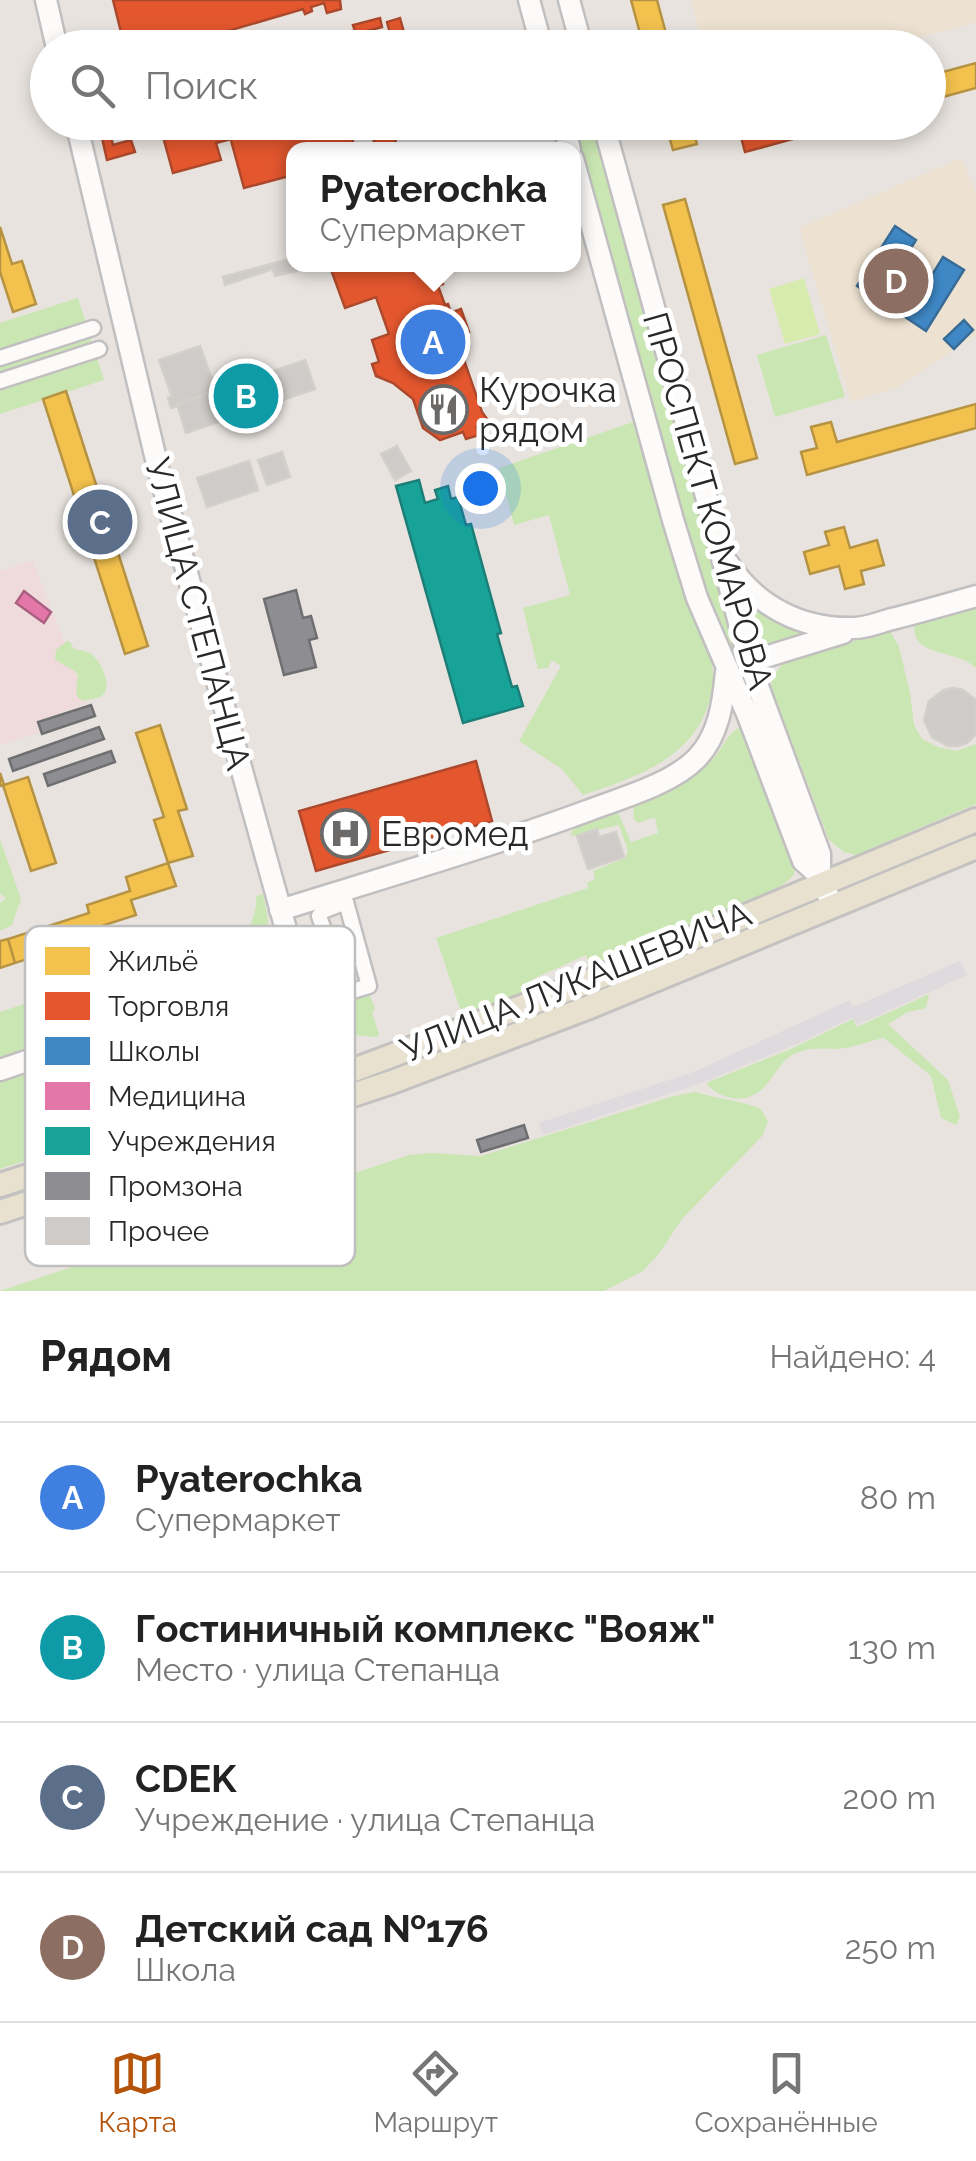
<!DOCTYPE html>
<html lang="ru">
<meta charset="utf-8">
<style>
body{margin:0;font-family:Raleway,sans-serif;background:#f6f6f6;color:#222}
.you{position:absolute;left:480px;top:488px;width:35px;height:35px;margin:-25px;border:8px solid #fff;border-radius:50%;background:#1a73e8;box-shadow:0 0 0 15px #1a73e833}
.badge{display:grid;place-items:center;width:65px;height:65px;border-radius:50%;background:#b45309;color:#fff;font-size:32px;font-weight:700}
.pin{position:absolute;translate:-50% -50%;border:5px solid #fff;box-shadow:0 2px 10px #0006}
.popup{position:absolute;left:286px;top:142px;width:295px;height:130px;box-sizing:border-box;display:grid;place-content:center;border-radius:20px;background:#fff;filter:drop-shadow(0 2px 8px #0005);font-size:32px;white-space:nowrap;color:#767676}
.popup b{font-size:38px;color:#222}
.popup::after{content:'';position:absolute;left:50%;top:100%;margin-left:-20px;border:20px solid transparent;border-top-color:#fff}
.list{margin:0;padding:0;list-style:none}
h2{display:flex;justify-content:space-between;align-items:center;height:130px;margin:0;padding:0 40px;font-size:42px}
h2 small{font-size:32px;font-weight:400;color:#767676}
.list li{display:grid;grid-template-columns:65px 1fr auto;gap:30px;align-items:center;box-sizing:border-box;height:150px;padding:0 40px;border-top:2px solid #e0e0e0}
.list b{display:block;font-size:38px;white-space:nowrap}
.list p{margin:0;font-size:32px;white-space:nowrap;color:#767676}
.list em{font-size:32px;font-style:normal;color:#767676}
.icon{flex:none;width:55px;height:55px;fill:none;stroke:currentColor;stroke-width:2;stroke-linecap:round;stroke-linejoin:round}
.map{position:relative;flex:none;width:976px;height:1291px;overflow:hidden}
.search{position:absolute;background:#fff;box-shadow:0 5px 15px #0003;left:30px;right:30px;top:30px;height:110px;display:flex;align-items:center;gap:25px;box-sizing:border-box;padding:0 35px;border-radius:55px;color:#767676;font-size:38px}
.sheet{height:730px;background:#fff}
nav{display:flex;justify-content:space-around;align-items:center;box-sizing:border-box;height:140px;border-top:2px solid #e0e0e0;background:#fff;font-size:28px;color:#767676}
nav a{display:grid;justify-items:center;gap:5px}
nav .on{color:#b45309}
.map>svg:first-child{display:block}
.industrial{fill:#dedadd}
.education{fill:#ede2d1}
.medical{fill:#efdbdb}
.green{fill:#cae6b3}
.pitch{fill:#d8ebaf}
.homes{fill:#f2c14e;stroke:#b69343;stroke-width:2.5}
.shops{fill:#e4572e;stroke:#ac492c;stroke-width:2.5}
.schools{fill:#3f88c5;stroke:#386c96;stroke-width:2.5}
.health{fill:#e377a8;stroke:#ab6082;stroke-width:2.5}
.public{fill:#17a398;stroke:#1c7e77;stroke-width:2.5}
.industry{fill:#8d8d92;stroke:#6f6f72;stroke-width:2.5}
.building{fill:#cecbc8;stroke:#d3cfca;stroke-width:2.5}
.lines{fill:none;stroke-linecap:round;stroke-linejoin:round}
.street-casing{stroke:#c1bfc0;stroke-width:19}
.secondary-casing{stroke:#c1bfc0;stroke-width:25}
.primary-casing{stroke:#c4c2c0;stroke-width:28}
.street{stroke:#fcfbfa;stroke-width:14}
.secondary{stroke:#fcfbfa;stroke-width:20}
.primary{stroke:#e8e1d0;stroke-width:22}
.labels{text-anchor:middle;stroke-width:10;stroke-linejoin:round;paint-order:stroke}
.poi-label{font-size:35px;fill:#292929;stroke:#fff;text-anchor:start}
.street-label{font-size:35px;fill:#292929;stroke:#fff}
.key{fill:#fff;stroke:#bfbfbf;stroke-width:2.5}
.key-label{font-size:28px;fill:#292929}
</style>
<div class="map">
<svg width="976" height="1291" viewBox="0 0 976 1291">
<rect width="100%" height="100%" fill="#e8e3de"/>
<!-- industrial -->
<path class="industrial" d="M960,961l7,14 -110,50 -4,-8 -49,24 -103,42 -158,52 -4,-12 157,-52 154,-71 3,7z"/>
<!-- education -->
<path class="education" d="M691,0h285v22l-91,25h-181z
M961,158l15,35v142l-78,52 -47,15 -52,-174z"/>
<!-- medical -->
<path class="medical" d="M33,560l54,143 -50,18 2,12 -39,12v-174z"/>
<!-- green -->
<path class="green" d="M570,123h23l222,735 -110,-261z
M78,298l26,82 -104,34v-91z
M826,335l19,62 -70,20 -18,-62z
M636,421c17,56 32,113 50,169 8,21 19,42 24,64 4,16 4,30 0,45 -16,60 -74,78 -127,96l-21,-26 -43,-28 42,-75 -9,-6 -4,8 -10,1 -15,-61 47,-13 -21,-80 -35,10 -15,-57z
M744,589l67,44 -40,14 -11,-4z
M976,606v62c-20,-20 -64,-9 -62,-44z
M890,631l9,16 11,46 4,32 8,14 16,8 19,4 19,-7v60l-120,51 -12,-3 -15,-12 -58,-153 1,-10 13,-16z
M67,641l3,1 4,7c2,0 15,3 16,4 11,7 25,36 10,44 -5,2 -11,2 -16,4l-6,-3 -2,-6 2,-17c-6,-8 -16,-9 -23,-16l1,-9z
M740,727l5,2 53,133c-2,13 -8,18 -19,25l-188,81 -5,-13 -53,24 2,7 -32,16 -40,15 -27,-79 152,-50 -1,-5 8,-4 -2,-8 32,-13 3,-7 -9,-26 -47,11 -1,-4 4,-4 42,-18 14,32 27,-9 -3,-16 -17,6 -4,-4 -1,-11c25,-13 55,-25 76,-45 13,-11 16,-28 31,-36z
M0,839l21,60 -9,26 -12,6v-28l6,-5 -6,-4z
M263,894l5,25 2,45 -8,8 -43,16c11,-22 41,-70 37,-92z
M318,924l28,69 20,-6 9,21 -3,5 7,21 -2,3 -33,-3 -29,-97z
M238,933l-25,56 -116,41 -18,-9 -9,-32z
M267,990l14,5c8,25 28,56 9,78l-79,29 -10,-7 -12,3 -10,-25 33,-66z
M57,993l9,28v12l-8,8 -58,20v-49z
M929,994l-3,14 -18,4 -20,12 60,56 12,37 -4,8 -15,-7 -10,-42 -47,-38c-15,3 -31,10 -46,11 -15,0 -25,-2 -39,3 -20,7 -23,25 -38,38 -17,15 -42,9 -55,-7l85,-34 62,-30 4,8z
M203,1010l-32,65 12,30 -11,7 -172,57v-91z
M695,1092c22,7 45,8 66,17l7,13 -6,14 -80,83 -24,36 -15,16 -39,20h-604l409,-136 23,-2 49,3 193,-60z"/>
<!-- pitch -->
<path class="pitch" d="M804,278l16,56 -35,10 -16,-55z"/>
<!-- homes -->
<path class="homes" d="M631,0h26l13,48h-26z
M976,63v25l-48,13v-25z
M665,122h26l6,22 -24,6z
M788,122h63l-58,17z
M685,199l72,259 -22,6 -72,-259z
M0,227l12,37 10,-3 14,43 -23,8 -13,-40z
M66,391l82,255 -23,8 -82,-255z
M976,404v24l-169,47 -6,-23 16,-4 -6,-21 20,-5 6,20z
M844,527l6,21 27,-8 7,25 -23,6 3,13 -19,5 -6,-23 -29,8 -6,-22 25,-7 -4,-13z
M160,725l27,84 -9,2 15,45 -25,7 -14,-43 10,-3 -28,-84z
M0,773l4,12 24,-8 28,86 -25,8 -28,-86 -3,1z
M168,863l8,23 -45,14 5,15 -44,14 3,9 -80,25 -7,-24 81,-26 -2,-8 43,-14 -4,-14z
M8,939l7,24 -15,5v-27z"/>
<!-- shops -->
<path class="shops" d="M113,0h227l1,9 -14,4 -3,-10 -13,4 1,4 -7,3 -2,-5 -116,34 1,5h-63z
M380,18l2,9 -26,7 -3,-9z
M400,18l5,18 -13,4 -5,-18z
M159,122h52l2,7 14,-4 4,14 -15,4 5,17 -48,13z
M226,122h122l7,28h-62v25l-49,13z
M382,122h8l8,28h-22l-6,-24z
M737,122h51l5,17 -48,13z
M111,136l2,9 18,-5 4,12 -28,8 -5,-22z
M329,264h117l2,7 -9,3 4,10 -5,2 7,19 3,-1 3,9 10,-4 8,23 -13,5 26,75 8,11 -14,4 3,8 -13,4 -3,-7 -23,8 -17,-12 -10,-29 -20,-16 -17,-7 -4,-12 7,-2 -7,-22 17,-6 -13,-37 -31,11z
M476,761l16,60 -176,50 -17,-60z"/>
<!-- schools -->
<path class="schools" d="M895,226l21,14 -17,27 27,18 17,-28 21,13 -38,61 -21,-14 12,-19 -27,-18 -12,20 -21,-14z
M964,320l9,10 -19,19 -10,-10z"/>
<!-- health -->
<path class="health" d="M24,591l27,21 -7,11 -28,-20z"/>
<!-- public -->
<path class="public" d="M419,480l6,23 13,-4 -3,-9 13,-4 3,13 7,-2 8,28 5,-1 30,109 -4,1 15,53 5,-1 6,20 -60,17 -67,-237z"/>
<!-- industry -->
<path class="industry" d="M296,590l7,28 8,-2 6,22 -8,2 7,27 -32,8 -20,-76z
M91,705l4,11 -53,18 -4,-12z
M99,727l5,12 -91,32 -4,-12z
M111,751l4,11 -67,24 -4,-12z
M524,1125l4,13 -47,14 -4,-12z"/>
<!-- building -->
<path class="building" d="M293,258l4,13 -22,5 -2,-7 -48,16 -2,-8z
M200,346l16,44 -45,18 -3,-10 4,-1 -13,-37z
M305,360l10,29 -129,44 -9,-29z
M397,446l14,25 -16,9 -14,-26z
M282,452l8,25 -23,8 -9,-25z
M249,461l9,29 -51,17 -10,-29z
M953,688l10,2 13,10v34l-9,9 -9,3h-10l-16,-9 -8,-17 5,-19 15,-11z
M597,829l2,8 17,-5 8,25 -36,12 -11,-33z"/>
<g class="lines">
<defs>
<path id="street" d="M0,358l93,-30
M0,381l99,-32
M346,902l23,84 -23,7 -27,-77 4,-5z"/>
<path id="secondary" d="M46,0l11,48
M529,0l13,48
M569,0l13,48
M76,122l83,350 173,623
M563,122l7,28
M603,122l106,385 40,155 71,192v22l8,19
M573,159l100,361 24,78 51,118 55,145 17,15
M728,563c28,43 74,67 126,65 13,0 26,-6 38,-9 28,-7 56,-15 84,-23
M749,662l94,-29
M280,910c103,-32 206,-62 307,-99 34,-13 85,-27 110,-53 22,-23 26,-55 29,-86
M0,1070l297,-100"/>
<path id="primary" d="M0,1185l327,-105 253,-95 396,-165
M0,1212l392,-130 195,-74 389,-161"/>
</defs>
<!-- street casing -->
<use href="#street" class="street-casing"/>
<!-- secondary casing -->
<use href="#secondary" class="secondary-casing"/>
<!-- primary casing -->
<use href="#primary" class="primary-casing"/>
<!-- street -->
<use href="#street" class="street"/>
<!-- secondary -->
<use href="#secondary" class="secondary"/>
<!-- primary -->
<use href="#primary" class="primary"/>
</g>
<!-- icons -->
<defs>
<symbol id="restaurant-ring" viewBox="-11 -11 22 22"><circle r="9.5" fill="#fff" stroke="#6c6a68" stroke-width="1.5"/><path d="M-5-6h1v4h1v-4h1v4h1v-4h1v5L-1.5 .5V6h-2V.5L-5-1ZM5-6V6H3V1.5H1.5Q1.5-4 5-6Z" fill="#6c6a68"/></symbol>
<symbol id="hospital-ring" viewBox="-11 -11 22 22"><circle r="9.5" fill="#fff" stroke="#6c6a68" stroke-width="1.5"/><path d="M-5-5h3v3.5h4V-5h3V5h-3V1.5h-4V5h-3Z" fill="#6c6a68"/></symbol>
</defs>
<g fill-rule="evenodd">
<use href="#restaurant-ring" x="416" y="382" width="55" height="55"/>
<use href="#hospital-ring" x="318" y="806" width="55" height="55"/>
</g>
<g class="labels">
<!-- poi labels -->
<g class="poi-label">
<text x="479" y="402">Курочка<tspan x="479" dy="40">рядом</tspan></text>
<text x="381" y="846">Евромед</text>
</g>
<!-- street labels -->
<g class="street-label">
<text transform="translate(708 501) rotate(74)" y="12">ПРОСПЕКТ КОМАРОВА</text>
<text transform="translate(198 614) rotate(75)" y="12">УЛИЦА СТЕПАНЦА</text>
<text transform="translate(576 982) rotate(-22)" y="12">УЛИЦА ЛУКАШЕВИЧА</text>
</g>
</g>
<!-- legend -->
<rect x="25" y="926" width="330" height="340" rx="15" class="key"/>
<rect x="45" y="947" width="45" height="28" fill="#f2c14e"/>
<rect x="45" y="992" width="45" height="28" fill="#e4572e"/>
<rect x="45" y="1037" width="45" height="28" fill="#3f88c5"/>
<rect x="45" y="1082" width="45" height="28" fill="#e377a8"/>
<rect x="45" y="1127" width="45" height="28" fill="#17a398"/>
<rect x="45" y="1172" width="45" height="28" fill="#8d8d92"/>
<rect x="45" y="1217" width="45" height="28" fill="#cecbc8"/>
<g class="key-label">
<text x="108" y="971">Жильё</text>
<text x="108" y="1016">Торговля</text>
<text x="108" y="1061">Школы</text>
<text x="108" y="1106">Медицина</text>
<text x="108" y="1151">Учреждения</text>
<text x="108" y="1196">Промзона</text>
<text x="108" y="1241">Прочее</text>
</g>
</svg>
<div class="you"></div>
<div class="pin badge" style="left:433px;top:342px;background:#3f7fe0">A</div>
<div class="popup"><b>Pyaterochka</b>Супермаркет</div>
<div class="pin badge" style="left:246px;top:396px;background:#0f9aa8">B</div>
<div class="pin badge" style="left:100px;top:522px;background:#5c6f8a">C</div>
<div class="pin badge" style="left:896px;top:281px;background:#8d6e63">D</div>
<div class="search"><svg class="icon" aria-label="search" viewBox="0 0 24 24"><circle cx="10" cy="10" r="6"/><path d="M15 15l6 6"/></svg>Поиск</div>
</div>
<section class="sheet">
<h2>Рядом<small>Найдено: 4</small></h2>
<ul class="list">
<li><span class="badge" style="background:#3f7fe0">A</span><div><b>Pyaterochka</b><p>Супермаркет</p></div><em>80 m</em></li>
<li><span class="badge" style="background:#0f9aa8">B</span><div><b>Гостиничный комплекс &quot;Вояж&quot;</b><p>Место · улица Степанца</p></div><em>130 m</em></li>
<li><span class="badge" style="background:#5c6f8a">C</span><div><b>CDEK</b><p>Учреждение · улица Степанца</p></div><em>200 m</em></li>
<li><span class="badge" style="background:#8d6e63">D</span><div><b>Детский сад №176</b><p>Школа</p></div><em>250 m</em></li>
</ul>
</section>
<nav>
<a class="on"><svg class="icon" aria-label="map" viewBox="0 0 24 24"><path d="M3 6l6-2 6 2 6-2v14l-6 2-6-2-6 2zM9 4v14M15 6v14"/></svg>Карта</a>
<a><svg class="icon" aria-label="directions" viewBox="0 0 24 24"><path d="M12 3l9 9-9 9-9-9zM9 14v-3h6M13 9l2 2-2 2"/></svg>Маршрут</a>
<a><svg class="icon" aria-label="saved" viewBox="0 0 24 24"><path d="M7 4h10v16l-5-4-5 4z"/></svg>Сохранённые</a>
</nav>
